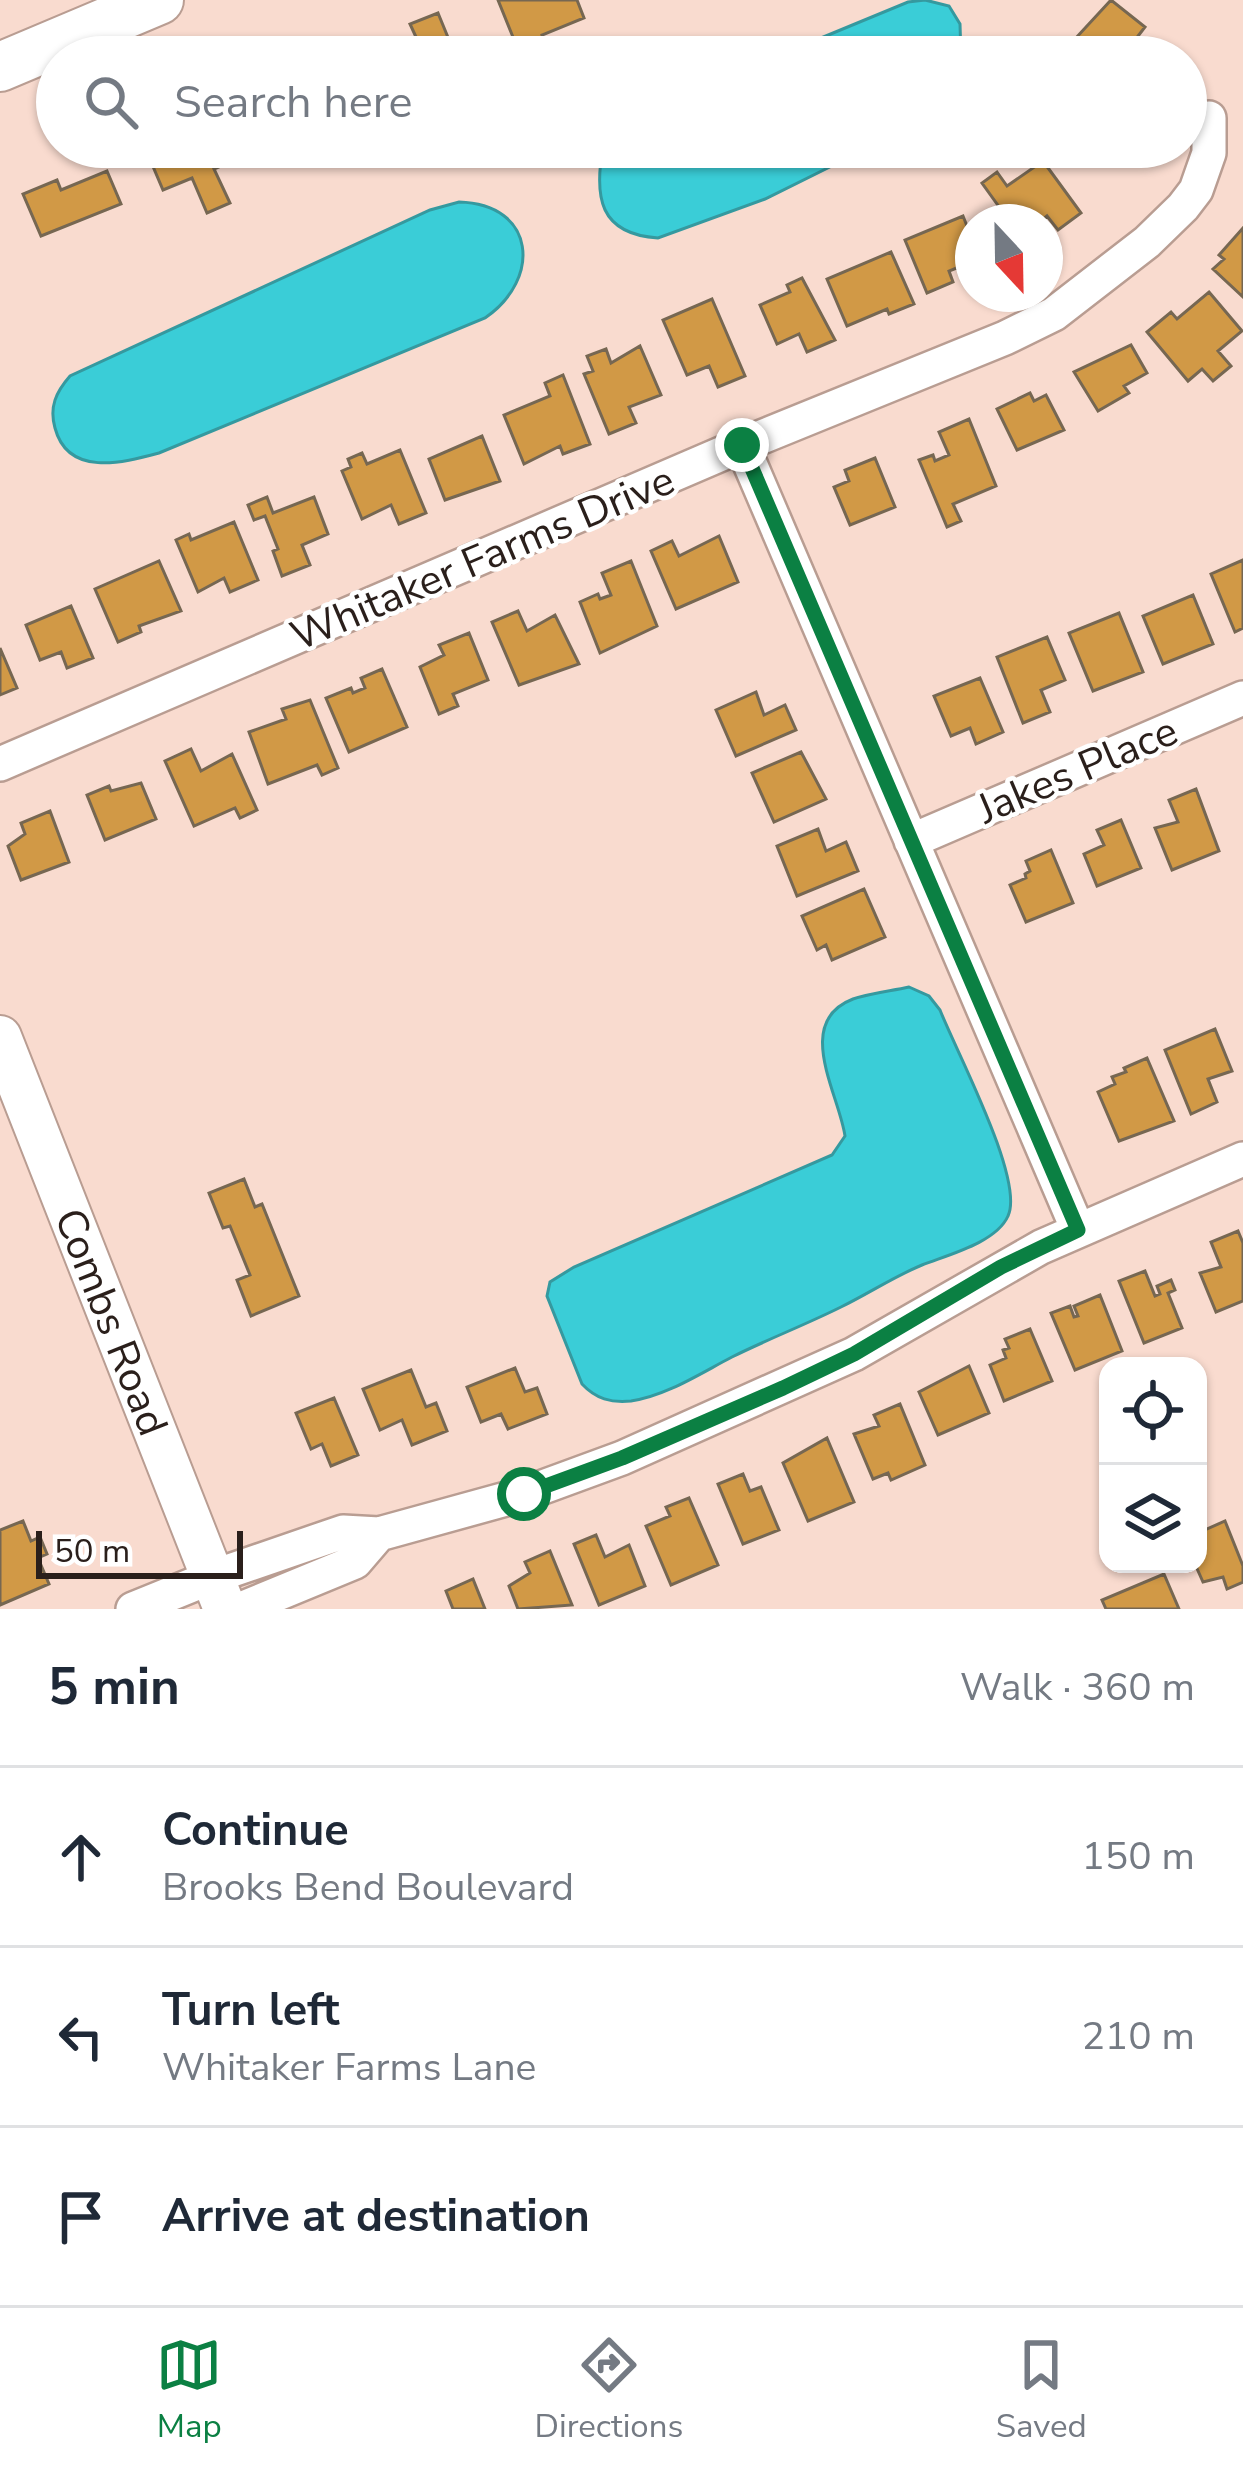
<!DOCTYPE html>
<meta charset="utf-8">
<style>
body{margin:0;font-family:"Nunito Sans",sans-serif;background:#f2f2f3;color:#1f2937}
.controls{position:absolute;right:36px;bottom:36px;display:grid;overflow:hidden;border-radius:24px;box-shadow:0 3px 9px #0004}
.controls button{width:108px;height:108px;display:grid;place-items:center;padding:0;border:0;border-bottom:3px solid #e0e1e3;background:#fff;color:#1f2937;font:60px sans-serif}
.compass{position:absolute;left:955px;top:204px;width:108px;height:108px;border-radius:50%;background:#fff;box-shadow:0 3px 9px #0004;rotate:158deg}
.scale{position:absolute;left:36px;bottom:30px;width:207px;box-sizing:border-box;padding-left:12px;border:6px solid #2a1f1b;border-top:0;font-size:33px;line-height:42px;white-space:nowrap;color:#2a1f1b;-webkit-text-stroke:9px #fff;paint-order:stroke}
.stop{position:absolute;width:36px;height:36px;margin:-27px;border:9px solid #0b8043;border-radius:50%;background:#fff}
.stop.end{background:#0b8043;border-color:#fff;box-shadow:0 3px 12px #0008}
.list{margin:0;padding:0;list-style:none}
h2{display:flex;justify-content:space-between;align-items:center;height:156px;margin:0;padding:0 48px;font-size:51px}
h2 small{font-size:39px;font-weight:400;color:#747a83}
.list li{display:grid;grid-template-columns:78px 1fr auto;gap:36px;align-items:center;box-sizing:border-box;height:180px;padding:0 48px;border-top:3px solid #e0e1e3}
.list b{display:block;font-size:45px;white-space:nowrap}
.list p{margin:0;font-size:39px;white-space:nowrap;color:#747a83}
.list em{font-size:39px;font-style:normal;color:#747a83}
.icon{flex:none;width:66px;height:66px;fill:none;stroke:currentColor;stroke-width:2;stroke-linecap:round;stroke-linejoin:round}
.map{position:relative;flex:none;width:1243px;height:1609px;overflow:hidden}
.search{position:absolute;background:#fff;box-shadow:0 3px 9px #0004;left:36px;right:36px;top:36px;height:132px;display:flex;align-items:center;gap:30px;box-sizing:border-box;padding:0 42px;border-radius:66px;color:#747a83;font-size:45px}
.sheet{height:696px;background:#fff}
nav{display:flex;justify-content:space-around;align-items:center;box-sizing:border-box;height:168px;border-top:3px solid #e0e1e3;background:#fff;font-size:33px;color:#747a83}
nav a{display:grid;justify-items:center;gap:6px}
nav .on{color:#0b8043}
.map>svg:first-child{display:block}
.water{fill:#3acdd7;stroke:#35999f;stroke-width:3}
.building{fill:#d19946;stroke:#766752;stroke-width:3}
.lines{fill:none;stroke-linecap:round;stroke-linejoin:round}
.minor-casing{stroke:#b99d92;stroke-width:38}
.tertiary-casing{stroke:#b99d92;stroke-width:46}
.secondary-casing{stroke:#b99d92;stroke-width:52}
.minor{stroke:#fff;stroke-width:33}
.tertiary{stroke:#fff;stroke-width:42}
.secondary{stroke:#fff;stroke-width:48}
.route{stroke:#0b8043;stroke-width:15}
.labels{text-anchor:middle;stroke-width:9;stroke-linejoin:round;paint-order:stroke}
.street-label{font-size:42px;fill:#2a1f1b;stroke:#fff}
</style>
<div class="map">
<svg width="1243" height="1609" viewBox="0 0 1243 1609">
<rect width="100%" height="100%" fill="#f9dbcf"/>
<!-- water -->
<path class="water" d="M925,0l24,6 11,18 1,33h-186l133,-55z
M603,147h267l-105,52 -107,39c-59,-4 -64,-41 -55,-91z
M459,202c77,2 83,77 26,116l-326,135c-37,10 -91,24 -104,-25 -6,-21 1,-36 15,-52l360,-166z
M909,987l20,9 11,14c16,41 85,170 68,206 -12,27 -61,39 -86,49 -29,12 -54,29 -81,42 -36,18 -73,32 -109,50 -31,16 -66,39 -101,44 -20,2 -35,-2 -49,-17l-35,-88 3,-14 24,-15 258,-112 13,-19c-6,-42 -52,-114 8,-137 18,-6 38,-8 56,-12z"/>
<!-- building -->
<path class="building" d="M498,0h79l7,18 -42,17 5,14 -26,8z
M1111,0l34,27 -23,30h-27l-21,-17z
M438,13l18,44h-67l-4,-9 31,-11 -6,-13z
M174,147h56l5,13 -21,9 16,34 -23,10 -15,-35 -29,12 -14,-33z
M1043,161l38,52 -23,17 -11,-14 -7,6h-30l-28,-39 15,-11 10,14z
M107,171l14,33 -80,32 -18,-42 34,-14 4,10z
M963,216l10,25v38l-7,3 -7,-15 -10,4 4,11 -26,11 -22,-53z
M1243,228v69l-30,-28 11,-10 -5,-4z
M891,252l23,52 -25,10 -2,-5 -40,17 -20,-47z
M802,278l33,62 -28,12 -8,-18 -22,10 -17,-39 30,-13 -3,-7z
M1209,292l33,39 -24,20 13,15 -18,15 -11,-12 -14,12 -41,-49 24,-20 6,7z
M712,299l33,77 -27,11 -9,-21 -22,9 -24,-55z
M1131,345l16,28 -23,13 5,7 -31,18 -24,-39z
M640,346l21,49 -32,12 7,16 -27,11 -25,-60 9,-3 -6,-15 19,-7 5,14z
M563,375l27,69 -27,10 -3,-8 -36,18 -20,-49 46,-19 -5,-13z
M1030,393l4,8 12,-6 18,35 -47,20 -20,-41z
M969,419l27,67 -43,18 8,17 -14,6 -28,-67 14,-5 2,6 14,-6 -10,-23z
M482,436l18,45 -55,19 -16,-41z
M400,450l26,63 -27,11 -8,-19 -29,14 -20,-48 9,-4 -3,-8 14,-6 5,11z
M875,458l20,49 -45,18 -16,-38 15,-6 -4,-11z
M267,497l6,16 41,-16 14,37 -26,11 8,20 -28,11 -9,-25 5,-2 -13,-33 -11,4 -6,-15z
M234,522l24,58 -28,12 -6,-14 -26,14 -22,-52 13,-6 2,6z
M719,536l19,46 -62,27 -25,-58 21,-10 7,15z
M1243,560v68l-8,4 -24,-58z
M159,561l22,50 -42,15 2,6 -23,10 -23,-53z
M631,561l26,65 -57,27 -20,-51 18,-8 2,5 11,-4 -9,-22z
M1193,595l20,49 -50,20 -20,-48z
M71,606l22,52 -26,10 -6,-16 -21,8 -14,-35z
M518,611l9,20 28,-16 24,49 -60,21 -27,-63z
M1119,613l24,59 -50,19 -24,-58z
M469,633l19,47 -35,14 5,12 -19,8 -19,-47 24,-12 -5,-10z
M1047,637l18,43 -24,10 9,22 -27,11 -26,-66z
M0,648l17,40 -17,7z
M382,669l25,58 -58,25 -23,-54 25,-10 2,5 12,-5 -4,-10z
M980,678l23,54 -27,12 -6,-16 -19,8 -17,-40z
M756,692l8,23 21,-10 11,25 -60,26 -20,-46z
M310,700l28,68 -16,7 -5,-10 -49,19 -19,-52 37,-13 -4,-10z
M191,749l10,22 31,-17 25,56 -17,8 -5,-10 -41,18 -29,-65z
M801,752l25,47 -52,23 -22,-49z
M141,783l15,36 -51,21 -18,-45 22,-9 2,5z
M1196,789l23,62 -47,19 -17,-42 23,-6 -9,-22z
M50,811l19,51 -48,18 -13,-34 17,-12 -4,-11z
M1121,820l20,48 -44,18 -13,-32 20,-9 -7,-15z
M818,829l8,22 20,-9 12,29 -61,25 -20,-50z
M1051,850l22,53 -47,19 -16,-37 16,-7 -1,-4 5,-3 -4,-10z
M864,889l21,48 -53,23 -6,-15 -9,5 -15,-34z
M1215,1029l17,42 -24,8 9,23 -26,12 -26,-64z
M1147,1058l27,63 -55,20 -21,-49 17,-8 -3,-7 14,-5 -2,-4z
M244,1179l11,28 7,-3 37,92 -48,20 -14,-36 13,-5 -20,-49 -7,2 -14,-35z
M1238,1231l5,12v58l-27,11 -16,-39 21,-6 -10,-25z
M1145,1271l10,25 5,-2 -3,-8 14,-6 4,10 -7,3 14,35 -38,15 -25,-62z
M1100,1295l22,56 -47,19 -24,-57 19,-7 4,11 4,-1 -4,-10z
M1030,1329l22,52 -48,20 -14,-36 16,-7 -3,-8 6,-2 -4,-9z
M969,1366l20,47 -51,22 -19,-43z
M515,1368l10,24 12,-4 10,26 -39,15 -7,-15 -20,8 -14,-35z
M411,1370l15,37 10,-4 11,28 -35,14 -10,-25 -22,10 -17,-41z
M334,1398l24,57 -27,11 -9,-22 -11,5 -15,-36z
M900,1404l25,61 -34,15 -3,-7 -15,6 -19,-45 25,-8 -5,-11z
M827,1438l27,64 -46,19 -25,-58z
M743,1474l7,17 11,-4 18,43 -36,14 -25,-60z
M689,1498l29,67 -47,20 -25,-59 24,-10 -4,-9z
M23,1521l8,20 9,-4 7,17 -9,4 11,26 -49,21v-75z
M1225,1521l18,45v16l-16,7 -4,-12 -20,5 -8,-18 3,-31z
M596,1535l9,22 24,-12 16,41 -46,19 -25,-61z
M550,1551l22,54 -54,4 -9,-23 21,-13 -5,-11z
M1164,1574l15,35h-73l-4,-9z
M473,1579l12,30h-32l-7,-18z"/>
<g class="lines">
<defs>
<path id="minor" d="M742,445l336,785
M0,764l742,-319 263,-107 49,-24 93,-72 36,-35 13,-17 13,-37v-35
M911,841l332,-143
M133,1609l79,-32 131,-45 36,2 145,-40 98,-36 232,-104 187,-107 202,-88
M241,1609l114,-47 24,-28"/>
<g id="tertiary">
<path id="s1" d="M0,1037l225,572"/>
</g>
<path id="secondary" d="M0,67l159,-67"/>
</defs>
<!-- minor casing -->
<use href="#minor" class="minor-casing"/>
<!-- tertiary casing -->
<use href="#tertiary" class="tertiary-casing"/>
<!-- secondary casing -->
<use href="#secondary" class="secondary-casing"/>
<!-- minor -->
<use href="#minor" class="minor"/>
<!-- tertiary -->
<use href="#tertiary" class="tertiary"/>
<!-- secondary -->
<use href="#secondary" class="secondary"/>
</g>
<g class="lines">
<!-- route -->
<path class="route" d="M524,1494l98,-36 161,-70 71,-34 147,-87 77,-37 -336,-785"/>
</g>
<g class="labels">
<!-- street labels -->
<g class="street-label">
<text transform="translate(482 557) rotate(-23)" y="15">Whitaker Farms Drive</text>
<text transform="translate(1077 769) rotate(-23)" y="15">Jakes Place</text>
<text dy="15" stroke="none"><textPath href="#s1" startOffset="306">Combs Road</textPath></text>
</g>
</g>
</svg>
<div class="controls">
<button><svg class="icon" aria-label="locate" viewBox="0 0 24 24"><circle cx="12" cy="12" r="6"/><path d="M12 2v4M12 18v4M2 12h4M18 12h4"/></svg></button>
<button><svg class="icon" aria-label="layers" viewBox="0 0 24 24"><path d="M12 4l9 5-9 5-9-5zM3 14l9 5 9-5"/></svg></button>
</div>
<svg class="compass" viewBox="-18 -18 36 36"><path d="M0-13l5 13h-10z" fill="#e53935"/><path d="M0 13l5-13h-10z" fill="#747a83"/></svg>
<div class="scale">50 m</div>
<div class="stop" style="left:524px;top:1494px"></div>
<div class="stop end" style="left:742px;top:445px"></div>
<div class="search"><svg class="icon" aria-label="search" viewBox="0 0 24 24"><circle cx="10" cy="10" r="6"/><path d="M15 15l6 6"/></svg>Search here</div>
</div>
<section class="sheet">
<h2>5 min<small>Walk · 360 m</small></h2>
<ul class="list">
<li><svg class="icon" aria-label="ahead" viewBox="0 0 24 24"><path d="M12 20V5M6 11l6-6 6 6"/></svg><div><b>Continue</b><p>Brooks Bend Boulevard</p></div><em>150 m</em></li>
<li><svg class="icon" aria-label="left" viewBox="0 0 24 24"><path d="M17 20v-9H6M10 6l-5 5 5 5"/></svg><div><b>Turn left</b><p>Whitaker Farms Lane</p></div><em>210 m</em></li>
<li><svg class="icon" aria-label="arrive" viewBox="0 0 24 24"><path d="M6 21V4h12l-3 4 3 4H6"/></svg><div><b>Arrive at destination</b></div></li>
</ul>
</section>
<nav>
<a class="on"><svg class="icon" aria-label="map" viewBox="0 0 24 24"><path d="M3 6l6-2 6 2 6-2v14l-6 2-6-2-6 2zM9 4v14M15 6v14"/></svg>Map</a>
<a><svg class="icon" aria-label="directions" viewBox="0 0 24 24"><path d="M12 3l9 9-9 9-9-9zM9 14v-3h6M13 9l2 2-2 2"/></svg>Directions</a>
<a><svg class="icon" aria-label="saved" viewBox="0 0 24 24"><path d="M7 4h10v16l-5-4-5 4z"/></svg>Saved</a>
</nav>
